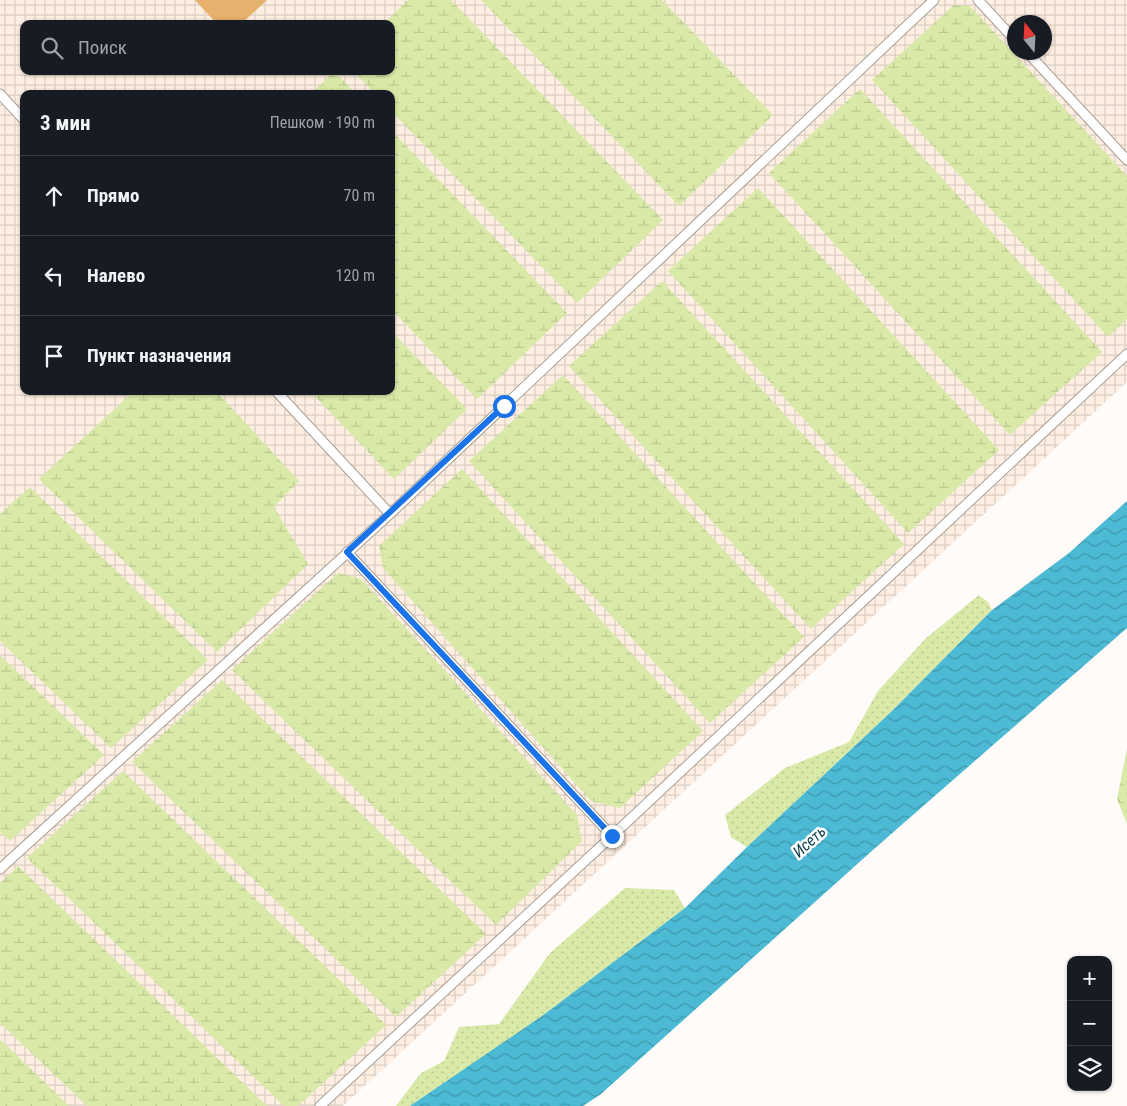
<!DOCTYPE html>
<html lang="ru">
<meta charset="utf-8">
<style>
body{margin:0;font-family:"Roboto Condensed",sans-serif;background:#20242c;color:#f1f3f6}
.controls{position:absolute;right:15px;bottom:15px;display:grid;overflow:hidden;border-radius:10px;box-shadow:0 1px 4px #0004}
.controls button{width:45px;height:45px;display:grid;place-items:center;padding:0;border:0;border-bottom:1px solid #363941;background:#171b24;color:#f1f3f6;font:25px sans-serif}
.compass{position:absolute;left:1007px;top:15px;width:45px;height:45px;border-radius:50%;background:#171b24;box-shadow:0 1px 4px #0004;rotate:342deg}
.stop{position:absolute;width:15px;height:15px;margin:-11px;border:4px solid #1a73e8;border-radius:50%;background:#fff}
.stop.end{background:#1a73e8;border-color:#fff;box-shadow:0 1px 5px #0008}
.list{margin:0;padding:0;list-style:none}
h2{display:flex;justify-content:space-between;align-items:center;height:65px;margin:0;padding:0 20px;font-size:21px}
h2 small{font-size:16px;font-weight:400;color:#9ea1a6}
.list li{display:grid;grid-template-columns:32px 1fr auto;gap:15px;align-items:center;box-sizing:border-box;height:80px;padding:0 20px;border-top:1px solid #363941}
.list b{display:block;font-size:19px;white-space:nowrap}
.list em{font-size:16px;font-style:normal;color:#9ea1a6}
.icon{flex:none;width:28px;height:28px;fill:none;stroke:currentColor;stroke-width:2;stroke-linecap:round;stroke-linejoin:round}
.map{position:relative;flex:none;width:1127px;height:1106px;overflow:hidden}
.search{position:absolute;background:#171b24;box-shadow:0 1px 4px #0004;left:20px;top:20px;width:375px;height:55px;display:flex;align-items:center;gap:12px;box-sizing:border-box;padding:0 18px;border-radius:10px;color:#9ea1a6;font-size:19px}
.panel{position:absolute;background:#171b24;box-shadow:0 1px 4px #0004;left:20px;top:90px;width:375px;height:305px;border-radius:10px}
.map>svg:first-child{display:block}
.industrial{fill:url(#industrial-grid);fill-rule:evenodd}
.grass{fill:url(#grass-dots)}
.wetland{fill:url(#wetland-marsh)}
.water{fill:url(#water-waves)}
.building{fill:#e5b16c}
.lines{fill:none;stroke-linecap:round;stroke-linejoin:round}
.lane-casing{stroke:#aa9f95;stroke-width:11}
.lane{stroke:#fff;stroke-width:9}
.route{stroke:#1a73e8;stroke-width:6}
.labels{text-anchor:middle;stroke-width:5;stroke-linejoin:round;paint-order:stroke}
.water-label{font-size:16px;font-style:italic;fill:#13434f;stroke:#fff}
</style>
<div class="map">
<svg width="1127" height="1106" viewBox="0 0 1127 1106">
<defs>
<pattern id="industrial-grid" width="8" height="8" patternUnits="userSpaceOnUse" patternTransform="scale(1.25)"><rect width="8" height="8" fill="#feefe2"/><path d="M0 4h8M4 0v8" fill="none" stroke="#dbcec2"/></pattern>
<pattern id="grass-dots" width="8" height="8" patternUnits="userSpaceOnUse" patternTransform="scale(1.25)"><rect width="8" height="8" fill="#d9eaa8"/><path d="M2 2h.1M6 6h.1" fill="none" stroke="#bbc991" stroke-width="1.8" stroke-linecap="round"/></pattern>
<pattern id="wetland-marsh" width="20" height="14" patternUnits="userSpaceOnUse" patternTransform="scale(1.25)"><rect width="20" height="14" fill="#d9eaa8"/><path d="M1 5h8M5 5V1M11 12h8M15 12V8" fill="none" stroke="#bbc991"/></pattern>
<pattern id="water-waves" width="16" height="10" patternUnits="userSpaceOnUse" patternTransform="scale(1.25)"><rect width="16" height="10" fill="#4cbad4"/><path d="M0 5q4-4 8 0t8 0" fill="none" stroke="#4098ad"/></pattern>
</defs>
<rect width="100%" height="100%" fill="#fefbf9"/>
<!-- industrial -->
<path class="industrial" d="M0,0h1127v382l-784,724h-343zM1014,22h30v30h-30zM24,24h367v47h-367zM24,94h367v297h-367z"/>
<!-- grass -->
<path class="grass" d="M979,595l9,7 4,8 -100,101 -145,136 -16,-10 -6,-22 60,-47 64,-26 29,-51 47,-52z
M625,888l49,2 11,18 -143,108 -75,52 -57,38h-14l25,-33 23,-12 15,-34 40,-3 51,-71z"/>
<!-- wetland -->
<path class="wetland" d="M408,0h43l212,220 -86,83 -186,-192v-17h-16l-22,-23h38v-47h-8z
M481,0h181l111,115 -94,91z
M954,5l16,1 157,170v143l-19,18 -236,-257z
M334,71l22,23h-45z
M860,89l242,263 -92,83 -241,-262z
M391,130l176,183 -90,86 -86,-90z
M758,188l241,262 -91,83 -240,-262z
M662,281l242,263 -93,85 -242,-263z
M391,331l76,78 -73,70 -84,-88h81z
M563,375l241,262 -94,86 -241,-262z
M134,391h82l83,90 -25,26 34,57 -91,88 -178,-173z
M462,469l241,262 -83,77 -29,-7 -208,-233 -4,-22z
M30,487l178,173 -97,88 -111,-107v-127z
M338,573l23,6 216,236 5,26 -86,84 -264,-255z
M0,655l104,100 -94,86 -10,-9z
M222,680l264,254 -90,83 -264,-255z
M1127,749v75l-10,-25z
M123,771l263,254 -88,81h-14l-257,-248z
M18,866l249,240h-180l-87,-83v-140z
M0,1039l69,67h-69z"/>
<!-- water -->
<path class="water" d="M1127,501v127l-253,221 -273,245 -18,12h-173l132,-90 143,-108 62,-61 145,-136 100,-101 77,-57z"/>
<!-- building -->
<path class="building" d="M195,0h72l-26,24h-24z"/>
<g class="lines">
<defs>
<path id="lane" d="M978,0l36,39
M1027,52l100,108
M0,94l24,26
M276,391l114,123 544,-514
M347,552l265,284
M0,869l390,-355
M320,1106l292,-270 515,-482"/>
</defs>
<!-- lane casing -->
<use href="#lane" class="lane-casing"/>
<!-- lane -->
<use href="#lane" class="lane"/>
</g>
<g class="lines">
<!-- route -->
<path class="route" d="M504,406l-157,146 265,284"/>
</g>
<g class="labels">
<!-- water labels -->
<g class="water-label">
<text transform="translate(809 841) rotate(-42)" y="6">Исеть</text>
</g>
</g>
</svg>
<div class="controls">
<button>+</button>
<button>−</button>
<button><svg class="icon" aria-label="layers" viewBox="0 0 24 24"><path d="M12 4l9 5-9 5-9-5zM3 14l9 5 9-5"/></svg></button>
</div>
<svg class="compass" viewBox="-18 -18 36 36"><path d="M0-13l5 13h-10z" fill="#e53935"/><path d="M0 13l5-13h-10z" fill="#9ea1a6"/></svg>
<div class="stop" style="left:504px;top:406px"></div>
<div class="stop end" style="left:612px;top:836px"></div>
<div class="search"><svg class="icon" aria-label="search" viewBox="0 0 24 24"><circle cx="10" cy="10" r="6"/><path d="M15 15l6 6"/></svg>Поиск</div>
<section class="panel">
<h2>3 мин<small>Пешком · 190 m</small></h2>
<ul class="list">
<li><svg class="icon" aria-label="ahead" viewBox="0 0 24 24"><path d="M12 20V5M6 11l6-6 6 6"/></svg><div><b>Прямо</b></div><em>70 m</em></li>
<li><svg class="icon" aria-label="left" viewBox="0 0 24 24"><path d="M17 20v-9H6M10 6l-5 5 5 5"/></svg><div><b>Налево</b></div><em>120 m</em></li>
<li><svg class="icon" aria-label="arrive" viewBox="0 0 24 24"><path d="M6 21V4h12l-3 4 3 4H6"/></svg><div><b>Пункт назначения</b></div></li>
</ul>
</section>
</div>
